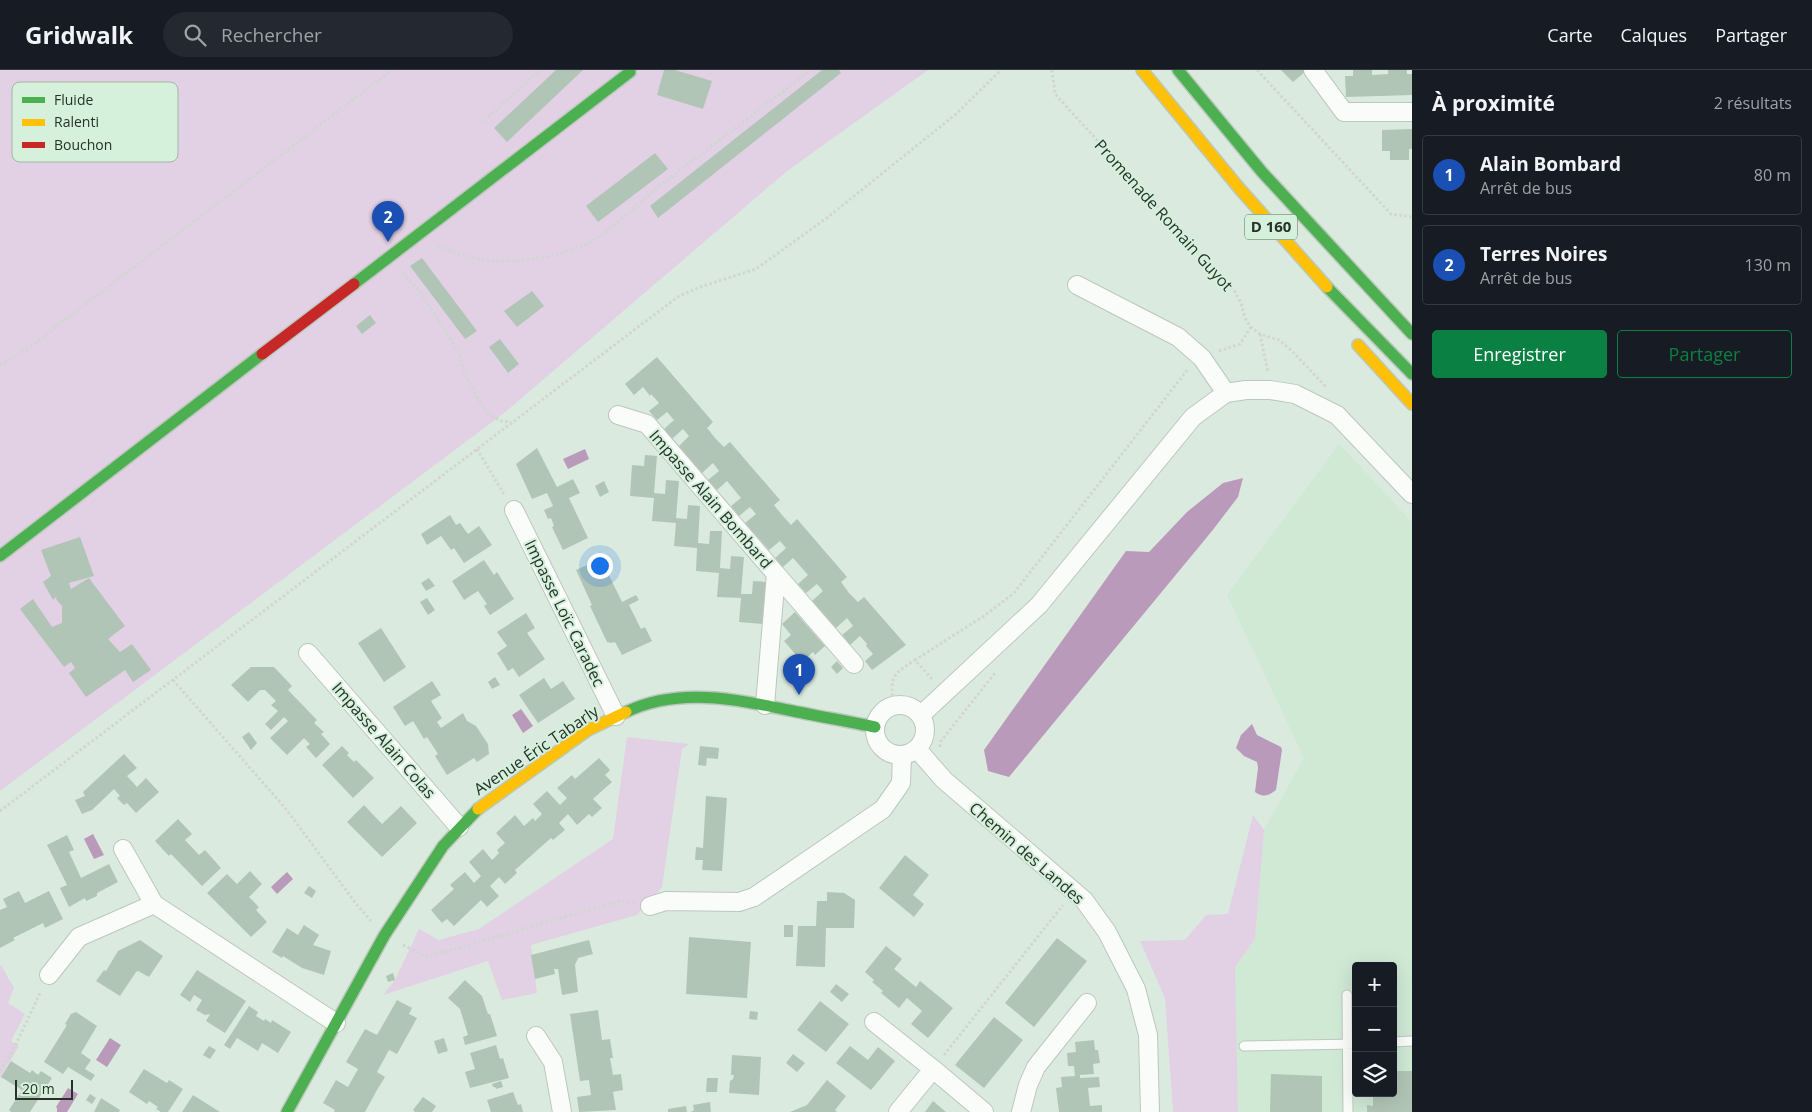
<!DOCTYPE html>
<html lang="fr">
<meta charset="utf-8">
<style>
body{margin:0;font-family:"Open Sans",sans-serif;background:#242831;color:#f1f3f6}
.controls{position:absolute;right:15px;bottom:15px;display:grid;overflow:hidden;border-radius:5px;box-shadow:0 5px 20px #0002}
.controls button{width:45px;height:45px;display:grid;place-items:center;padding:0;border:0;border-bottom:1px solid #363941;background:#171b24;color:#f1f3f6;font:25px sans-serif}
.scale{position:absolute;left:15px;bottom:12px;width:58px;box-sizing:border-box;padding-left:5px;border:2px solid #28322b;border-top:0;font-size:14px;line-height:18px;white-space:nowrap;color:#28322b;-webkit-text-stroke:4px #d5f0db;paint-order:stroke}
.you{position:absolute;left:599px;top:495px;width:18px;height:18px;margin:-12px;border:4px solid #fff;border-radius:50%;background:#1a73e8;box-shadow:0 0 0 8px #1a73e833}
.badge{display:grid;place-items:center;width:32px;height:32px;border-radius:50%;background:#0b8043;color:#fff;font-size:16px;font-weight:700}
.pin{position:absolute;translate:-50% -41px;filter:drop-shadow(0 1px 2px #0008)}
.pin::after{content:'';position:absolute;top:26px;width:18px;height:15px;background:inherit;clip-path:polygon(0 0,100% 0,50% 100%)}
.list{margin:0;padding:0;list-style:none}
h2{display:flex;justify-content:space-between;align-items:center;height:65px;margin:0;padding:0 20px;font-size:21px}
h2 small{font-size:16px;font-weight:400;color:#9ea1a6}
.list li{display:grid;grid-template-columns:32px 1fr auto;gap:15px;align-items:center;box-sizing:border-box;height:80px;margin:0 10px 10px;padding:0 10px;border:1px solid #363941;border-radius:5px}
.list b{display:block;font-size:19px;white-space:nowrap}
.list p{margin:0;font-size:16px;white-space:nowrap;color:#9ea1a6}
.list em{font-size:16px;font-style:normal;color:#9ea1a6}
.actions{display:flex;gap:10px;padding:15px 20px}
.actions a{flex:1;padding:11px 0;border:1px solid #0b8043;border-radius:5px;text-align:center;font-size:18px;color:#0b8043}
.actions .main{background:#0b8043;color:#fff}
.icon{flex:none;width:28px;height:28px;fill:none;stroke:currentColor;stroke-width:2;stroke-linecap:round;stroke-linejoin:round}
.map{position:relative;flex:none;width:1412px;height:1042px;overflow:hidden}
header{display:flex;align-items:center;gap:30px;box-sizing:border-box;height:70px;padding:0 25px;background:#171b24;border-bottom:1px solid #363941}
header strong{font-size:24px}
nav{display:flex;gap:28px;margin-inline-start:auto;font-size:18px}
.search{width:350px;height:45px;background:#242831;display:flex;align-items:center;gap:12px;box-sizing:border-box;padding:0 18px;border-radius:28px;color:#9ea1a6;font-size:19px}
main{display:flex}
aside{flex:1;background:#171b24}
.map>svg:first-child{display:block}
.built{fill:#cfe9d5;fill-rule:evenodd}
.green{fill:#e2d0e4}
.water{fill:#b99abb}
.building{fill:#b1c5b6}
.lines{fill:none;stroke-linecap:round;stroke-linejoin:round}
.lane-casing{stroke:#bcc7be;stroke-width:11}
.street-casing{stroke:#bcc7be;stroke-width:20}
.fast-casing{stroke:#bcc7be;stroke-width:14}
.slow-casing{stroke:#bcc7be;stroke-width:14}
.jam-casing{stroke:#bcc7be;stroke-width:14}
.path{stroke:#d1d6d2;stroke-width:3;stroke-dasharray:2.5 2.5;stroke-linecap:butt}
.lane{stroke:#fafcfa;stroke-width:9}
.street{stroke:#fafcfa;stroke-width:18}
.fast{stroke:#4caf50;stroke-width:11}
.slow{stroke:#ffc107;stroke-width:11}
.jam{stroke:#c62828;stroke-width:11}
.labels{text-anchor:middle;stroke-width:4;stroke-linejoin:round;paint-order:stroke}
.shield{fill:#d5f0db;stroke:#5c6b60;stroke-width:1}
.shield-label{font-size:15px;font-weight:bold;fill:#28322b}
.street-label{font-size:16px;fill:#28322b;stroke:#d5f0db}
.key{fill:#d5f0db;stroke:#a1b7a6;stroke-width:1}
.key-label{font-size:14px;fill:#28322b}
</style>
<header>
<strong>Gridwalk</strong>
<div class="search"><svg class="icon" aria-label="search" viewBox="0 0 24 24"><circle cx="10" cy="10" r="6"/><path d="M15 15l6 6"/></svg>Rechercher</div>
<nav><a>Carte</a><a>Calques</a><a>Partager</a></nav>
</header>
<main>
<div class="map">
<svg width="1412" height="1042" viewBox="0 0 1412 1042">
<rect width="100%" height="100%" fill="#dbeade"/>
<!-- built -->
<path class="built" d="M1339,374l73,78v590h-174l-3,-145 20,-28 9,-109 40,-72 -77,-163zM1356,896h37v127h-37z"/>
<!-- green -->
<path class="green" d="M0,0h928l-141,101 -284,243 -503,377z
M627,667l62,7 -7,5 -20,138 -25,28 -106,30 6,48 -35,7 -14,-39 -105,34 12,-15 24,-51 20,11 40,-11 134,-90z
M1253,745l11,15 -9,109 -20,28 3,145h-65l-8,-114 -25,-57 45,-1 21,-25 22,-1z
M1,895l13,23 -6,15 17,11 -14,27 8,5 -19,32v-112z"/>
<!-- water -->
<path class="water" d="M585,379l4,10 -21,10 -5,-10z
M1243,408l-5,19 -26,34 -203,246 -21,-6 -4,-21 142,-199 23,1 38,-40 36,-29z
M521,639l12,17 -10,7 -11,-18z
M1252,654l5,11 24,12 1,3 -6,40c-8,6 -12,8 -21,2l3,-24 -1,-6 -13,-6 -8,-8 5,-13z
M93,764l11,21 -10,4 -10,-20z
M287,802l6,7 -16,15 -6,-7z
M110,968l11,7 -14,22 -11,-7z
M68,1018l10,6 -11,18h-10v-4l-1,-1z"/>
<!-- building -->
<path class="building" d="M556,0h27l-76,72 -13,-14z
M664,0h11l37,11 -9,28 -46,-14z
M822,0h17l2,3 -183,145 -8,-12z
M1281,0h22l2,2 -12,10z
M1353,0h19v5l16,-1v-4h19v4h5v21l-66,2 -1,-21h8z
M1412,59v20h-3v11h-19v-9h-8v-21z
M655,83l13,16 -70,53 -12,-16z
M422,188l55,73 -12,8 -55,-73z
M532,221l12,15 -27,21 -13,-16z
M370,245l6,8 -14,11 -6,-8z
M500,269l19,25 -11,9 -19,-26z
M657,287l56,65 -6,6 8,10 9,9 6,-5 50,58 -6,5 8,10 9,10 6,-6 50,58 -6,5 8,11 9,9 6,-5 42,48 -34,25 -7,-9 8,-7 -7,-8 1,-2 -7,-8 -10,9 -8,-10 11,-9 -6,-8 -11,10 -24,-27 11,-10 -6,-7 -11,9 -8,-9 10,-9 -7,-8 -8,-9 -10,9 -8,-9 11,-10 -6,-7 -11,9 -24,-27 11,-9 -6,-7 -11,9 -8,-10 10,-8 -14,-17 -10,9 -9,-10 11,-9 -6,-8 -11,10 -23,-27 10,-10 -6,-7 -11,10 -8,-10 10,-9 -7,-8 -10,8 -8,-9 10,-8 -8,-9 -1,2 -7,-9 -9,8 -9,-11z
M537,378l20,39 16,-8 7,14 -11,5 19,40 -25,12 -11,-23 2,-1 -3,-8 -3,1 -4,-9 9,-4 -6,-13 -15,6 -16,-35z
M645,385l12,1 -3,37 11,1 1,-14 13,1 -3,37 11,1 1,-14 12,1 -2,37 11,1 1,-13h12l-2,37 10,1 1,-13 13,1 -3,37h11l1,-13 13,1 -3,42 -24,-2 2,-24 -24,-1 2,-24 -23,-2 1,-23 -23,-2 2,-23 -24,-2 2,-23 -24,-2 2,-31 12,1z
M604,411l5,11 -9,5 -5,-11z
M450,445l6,10 4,-2 8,11 11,-8 13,19 -28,18 -10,-15 -3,2 -10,-14 -14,9 -6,-11z
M80,467l14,39 -25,7 2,6 18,-11 36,48 -17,13 12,13 12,-8 19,26 -18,12 -8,-12 -39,27 -17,-24 6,-5 -4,-6 -7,5 -44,-58 13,-10 19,28 10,-4v-17l-6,-7 1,-3 -4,4 -10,-18 8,-6 -10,-26z
M601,489l21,43 14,-7 3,5 -10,5 12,24 4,-2 7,14 -30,14 -7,-13 -4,1 -4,-1 -17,-36 2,-1 -16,-35z
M484,490l10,15 3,-3 17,27 -24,16 -6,-9 3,-2 -9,-13 -14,9 -12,-19z
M429,508l6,8 -9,5 -5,-8z
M427,528l8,12 -7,5 -8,-13z
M795,542l30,34 -10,9 -2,-3 -11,10 -18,-21 7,-6 -9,-11z
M526,543l9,15 -8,5 18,26 -26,18 -6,-9 -5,3 -11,-18 10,-7 -10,-14z
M381,558l25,39 -22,15 -26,-39z
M837,591l6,7 -6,6 -6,-7z
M251,597h23l18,19 -4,4 29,30 -3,3 10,9 -3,2 9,10 -14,14 -10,-11 4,-3 -6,-6 -17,17 -17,-17 18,-17 -4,-4 -13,13 -6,-6 13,-13 -7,-6 5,-4 -11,-11h-5l-12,12 -17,-17z
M495,607l5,8 -8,4 -4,-7z
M544,608l7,11 12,-8 12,18 -37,24 -19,-28z
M432,611l9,14 -10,6 11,17 -5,4 4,6 22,-15 4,8 9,5 12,18 1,10 -12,8 -3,-4 -27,17 -12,-19 3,-2 -11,-17 -3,2 -11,-18 -8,5 -12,-19z
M249,662l8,11 -6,7 -9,-13z
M342,676l7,7 -2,2 7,7 2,-2 18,18 -21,20 -31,-33z
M700,676l19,2 -1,11 -11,-1 -1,8 -8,-1z
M124,684l13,14 -10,8 10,11 9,-9 13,14 -23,21 -9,-10 -3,2 -7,-7 3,-2 -6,-7 -22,21 -10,4 -7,-14 10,-4 -2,-4z
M599,688l11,12 -5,5 7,7 -19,17 9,9 -10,9 -3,-3 -12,11 -9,-11 -9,9 6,7 -12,10 -2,-2 -36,32 2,3 -12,11 -6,-7 -9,9 9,10 -12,11 -6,-7 -27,26 -7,-7 -5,4 -11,-13 23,-21 -4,-4 15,-13 9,11 7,-7 -12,-14 14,-13 9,11 7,-7 -2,-3 8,-7 -9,-10 19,-18 9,11 9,-8 2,3 7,-7 -9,-10 14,-13 13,14 7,-7 -10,-10 15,-13 3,4z
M706,726l21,2 -5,73 -20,-1 1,-10h-8l1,-13 7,1z
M364,735l18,19 19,-18 16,17 -35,34 -35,-35z
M178,749l14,15 -7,6 14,15 6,-5 16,18 -19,18 -31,-32 -2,2 -14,-15z
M67,765l7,15 -5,2 12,26 28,-14 9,18 -21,11v3l-11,5 -1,-3 -16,9 -9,-19 7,-3 -20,-40z
M905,785l24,20 -16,20 11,9 -10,13 -35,-29z
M250,801l12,13 -13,13 10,10 -3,3 11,12 -16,15 -44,-44 20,-19 10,10z
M309,816l7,5 -4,7 -8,-5z
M19,821l6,12 24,-12 14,28 -18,9 -2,-5 -30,15 2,2 -15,8v-38l7,-3 -4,-8z
M827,822l17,1 11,7 -1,28h-28l-1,39 -29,-1 2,-40h18l1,-25h10z
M304,855l15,10 -6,10 18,6 -7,24 -22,-7 -19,-12 -1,2 -10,-6 15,-24 11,7z
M784,855h9v12h-9z
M689,867l62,5 -4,56 -61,-4z
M1057,868l30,23 -53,66 -29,-24z
M140,870l23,16 -14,21 -11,-6 -2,1 -16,24 -24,-15 8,-11 2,1 12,-20z
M589,870l4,14 -15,4 -3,7 3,27 -16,3 -4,-26h-4l1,5 -20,5 -4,-24z
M886,876l16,13 -8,10 22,18 4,-6 33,27 -25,30 -17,-14 11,-13 -15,-13 -8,10 -18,-15 2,-2 -11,-9 2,-2 -9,-8z
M197,900l49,31 -21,32 -19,-12 4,-7 -5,1 -9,-5 6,-10 -8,-5 -4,7 -10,-7z
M393,903l2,7 -7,2 -2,-6z
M465,910l17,16 6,18h2l7,22 -32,9 -2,-8 5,-2 -8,-26 -12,-11z
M836,914l13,10 -7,8 -12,-10z
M397,930l15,8 -3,6 8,4 -20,36 -8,-4 -12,22 8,5 -8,13 -12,22h-31l1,-2 -12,-7 13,-23 12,7 10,-18 -12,-7 19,-33 12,6z
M820,931l29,23 -23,28 -29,-22z
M249,936l9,6 -2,4 8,5 1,-2 6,4 1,-3 19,12 -13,21 -16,-10 -4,8 -21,-13 -7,11 -6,-4z
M598,940l4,30 8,-1 3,19h-3l3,17 8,-1 2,16 -10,2 3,18 -37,2 -2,-15 14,-2 -2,-15 -9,1 -10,-67z
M750,941l8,1 -1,8 -8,-1z
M76,942l21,14 -16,27 10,7 -6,9 10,6 -4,6 -23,-14 -5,7 -19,-12 23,-37 -2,-1 6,-10z
M994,947l29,23 -39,48 -29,-23z
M444,968l4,13 -10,3 -4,-13z
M1094,970l1,10h3l2,13 -7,1 1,10 -14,1v3l19,-1 1,10 -12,1 2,18 12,-1v7h-43l-3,-24 6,-1 -1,-10 14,-1 -1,-10h-6l-1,-13 9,-1 -1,-10z
M496,975l4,14 3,-1 6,20 -39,10 -5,-16 10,-3 -5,-16z
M209,976l7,4 -6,9 -7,-4z
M850,976l18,14 10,-13 17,14 -24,29 -35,-27z
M793,984l12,9 -8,9 -11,-9z
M732,985l29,2 -2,38 -30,-2 1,-12 3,-2 1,-4h-3z
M11,991l19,12 2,-3 6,5 3,-4 11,7 -22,34h-19l-2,-2 13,-20 -21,-13z
M144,999l23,14 2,-3 14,9 -15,23h-7l-5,-3 2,-2 -9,-6 -2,3 -18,-12z
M1393,1001h19v41h-45v-7l6,1v-13h20z
M1271,1004l51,2v36h-52z
M707,1008h11l-1,14h-11z
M827,1010l19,16 -11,14 2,2h-47l17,-7z
M501,1011l2,6 -7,2 -1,-2h-2l-1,-3z
M513,1022l5,13 3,-1 2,8h-32l-4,-12z
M90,1024l6,4 -4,6 -6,-4z
M193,1025l27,17h-38z
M423,1027l13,9 -4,6h-17l-2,-2z
M101,1028l19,12 -1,2h-25z
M933,1031l13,11h-21z
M710,1032l1,10h-20l3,-2 -1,-5z
M686,1036l1,6h-19v-3z"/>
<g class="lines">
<defs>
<path id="lane" d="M1347,925l1,117
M1393,972l19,-1
M1244,976l112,-2"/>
<path id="street" d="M1313,0l31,42h68
M1077,215l101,52 24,21 24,35
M618,345l29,9 129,150 -11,131
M514,440l102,206
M776,504l78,90
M308,583l151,174
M875 660a25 25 0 1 1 50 0a25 25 0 1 1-50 0Z
M921,645l118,-110 154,-188 33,-24 20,-3h24l25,4 42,21 75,79
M917,679l27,31 140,120 23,32 29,57 12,46 2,77
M123,779l31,55 182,119
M650,836l16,-5 73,1 15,-5 129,-88 18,-26 1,-27
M49,905l30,-38 75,-33
M874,952l59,47
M536,966l17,26 9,50
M898,1042l35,-43 51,43
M1021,1042l7,-27 8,-18 51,-64"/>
<path id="fast" d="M1178,0l84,102 150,162
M354,214l276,-212
M1327,217l85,87
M0,486l262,-202
M626,642c52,-25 109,-13 162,-2 29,6 58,11 87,17
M287,1042l97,-176 59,-90 35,-37"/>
<path id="slow" d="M1142,0l97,118 88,99
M1358,275l54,59
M478,739l110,-79 38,-18"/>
<path id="jam" d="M262,284l92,-70"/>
</defs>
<!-- lane casing -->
<use href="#lane" class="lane-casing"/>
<!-- street casing -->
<use href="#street" class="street-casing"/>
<!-- fast casing -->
<use href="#fast" class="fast-casing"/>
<!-- slow casing -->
<use href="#slow" class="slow-casing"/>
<!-- jam casing -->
<use href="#jam" class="jam-casing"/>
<!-- path -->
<path class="path" d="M1052,0l3,24 180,198 6,11 4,15 6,9 9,7 19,6 13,11 35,37
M1257,0l134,144 21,3
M484,51l56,-51
M439,176l17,7 33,8h30l33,-5 33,-11 19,-11 53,-46 154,-118
M402,204l18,17 38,60 6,20 12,25 11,17 14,8 10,1
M1260,264l8,38
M1219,281l21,-7 11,-17
M0,295l27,-16 365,-279
M477,379l28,47
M932,609l-17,-19 69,-44 30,-23 174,-224
M173,610l113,129 71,96 14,16
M893,636c-2,-30 -3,-30 22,-46
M940,677l1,-6 54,-68
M0,741l679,-515 21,-9 56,-18 72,-52 128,-103 45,-44
M403,875l24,12 193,-56 14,2
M944,985l119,-150
M0,1001l15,-25 26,-55"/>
<!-- lane -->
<use href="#lane" class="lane"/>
<!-- street -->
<use href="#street" class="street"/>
<!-- fast -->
<use href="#fast" class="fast"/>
<!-- slow -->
<use href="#slow" class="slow"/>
<!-- jam -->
<use href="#jam" class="jam"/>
</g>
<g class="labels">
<!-- shield labels -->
<rect class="shield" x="1245" y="144.5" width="52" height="25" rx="4"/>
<g class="shield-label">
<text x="1271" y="162">D 160</text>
</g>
<!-- street labels -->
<g class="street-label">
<text transform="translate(1164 145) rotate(48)" y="6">Promenade Romain Guyot</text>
<text transform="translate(711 429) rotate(49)" y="6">Impasse Alain Bombard</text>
<text transform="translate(565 543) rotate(64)" y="6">Impasse Loïc Caradec</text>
<text transform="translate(384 670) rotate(49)" y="6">Impasse Alain Colas</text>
<text transform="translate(536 680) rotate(-34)" y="6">Avenue Éric Tabarly</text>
<text transform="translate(1027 783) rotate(41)" y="6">Chemin des Landes</text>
</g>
</g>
<!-- legend -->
<rect x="12" y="12" width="166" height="80" rx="8" class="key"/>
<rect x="22" y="27" width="23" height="6" fill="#4caf50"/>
<rect x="22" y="49" width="23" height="7" fill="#ffc107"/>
<rect x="22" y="72" width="23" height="6" fill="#c62828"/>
<g class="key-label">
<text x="54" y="35">Fluide</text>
<text x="54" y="57">Ralenti</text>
<text x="54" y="80">Bouchon</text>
</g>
</svg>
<div class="controls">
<button>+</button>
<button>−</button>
<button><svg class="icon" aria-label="layers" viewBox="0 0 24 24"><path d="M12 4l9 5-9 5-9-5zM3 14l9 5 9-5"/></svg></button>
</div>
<div class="scale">20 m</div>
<div class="you"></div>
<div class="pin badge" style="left:799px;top:625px;background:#1a4fb4">1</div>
<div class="pin badge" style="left:388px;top:172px;background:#1a4fb4">2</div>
</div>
<aside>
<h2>À proximité<small>2 résultats</small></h2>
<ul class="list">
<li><span class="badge" style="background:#1a4fb4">1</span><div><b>Alain Bombard</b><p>Arrêt de bus</p></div><em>80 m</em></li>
<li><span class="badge" style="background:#1a4fb4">2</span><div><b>Terres Noires</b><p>Arrêt de bus</p></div><em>130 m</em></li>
</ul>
<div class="actions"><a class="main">Enregistrer</a><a>Partager</a></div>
</aside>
</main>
